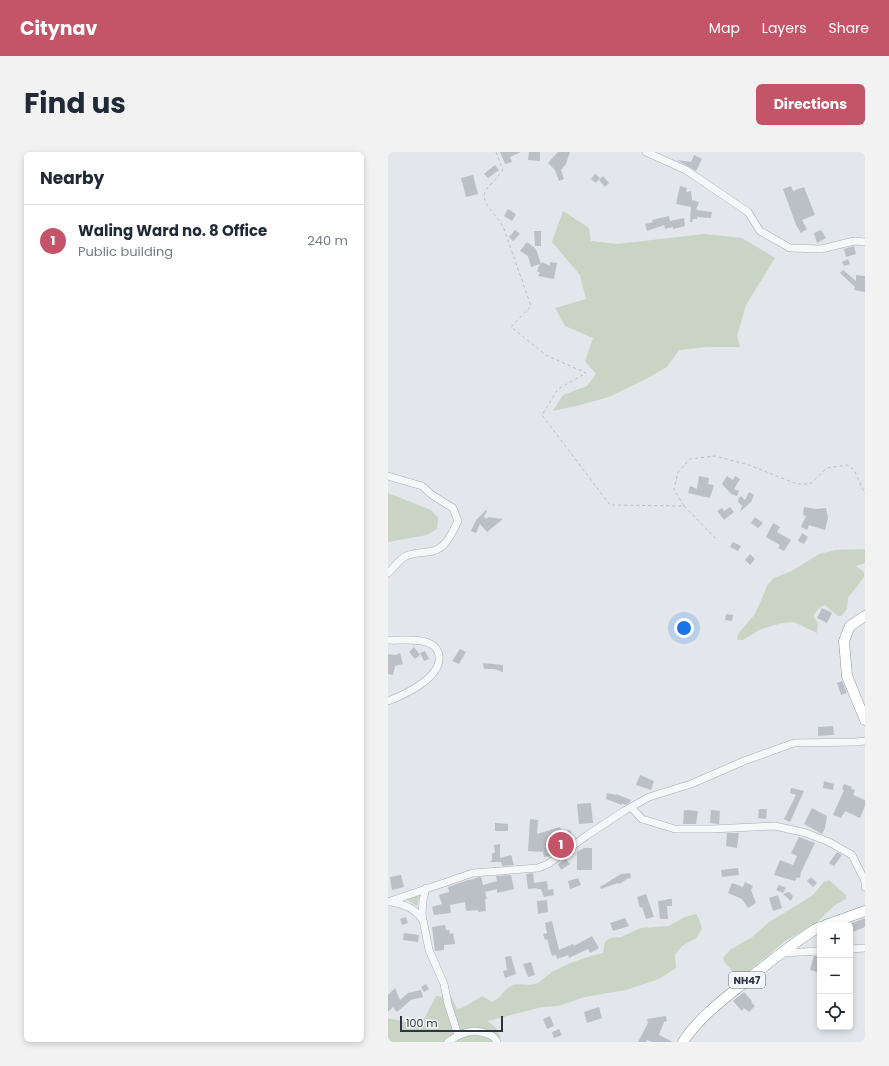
<!DOCTYPE html>
<meta charset="utf-8">
<style>
body{margin:0;font-family:Poppins,sans-serif;background:#f2f2f3;color:#1f2937}
.controls{position:absolute;right:12px;bottom:12px;display:grid;overflow:hidden;border-radius:6px;box-shadow:0 2px 6px #0003}
.controls button{width:36px;height:36px;display:grid;place-items:center;padding:0;border:0;border-bottom:1px solid #e0e1e3;background:#fff;color:#1f2937;font:20px sans-serif}
.scale{position:absolute;left:12px;bottom:10px;width:103px;box-sizing:border-box;padding-left:4px;border:2px solid #2c3541;border-top:0;font-size:11px;line-height:14px;white-space:nowrap;color:#2c3541;-webkit-text-stroke:3px #f3f5f8;paint-order:stroke}
.you{position:absolute;left:296px;top:476px;width:14px;height:14px;margin:-10px;border:3px solid #fff;border-radius:50%;background:#1a73e8;box-shadow:0 0 0 6px #1a73e833}
.badge{display:grid;place-items:center;width:26px;height:26px;border-radius:50%;background:#c45467;color:#fff;font-size:13px;font-weight:700}
.pin{position:absolute;translate:-50% -50%;border:2px solid #fff;box-shadow:0 1px 4px #0006}
.list{margin:0;padding:0;list-style:none}
h2{display:flex;justify-content:space-between;align-items:center;height:52px;margin:0;padding:0 16px;font-size:17px}
h2 small{font-size:13px;font-weight:400;color:#747a83}
.list li{display:grid;grid-template-columns:26px 1fr auto;gap:12px;align-items:center;box-sizing:border-box;height:72px;padding:0 16px;border-top:1px solid #e0e1e3}
.list b{display:block;font-size:15px;white-space:nowrap}
.list p{margin:0;font-size:13px;white-space:nowrap;color:#747a83}
.list em{font-size:13px;font-style:normal;color:#747a83}
.icon{flex:none;width:22px;height:22px;fill:none;stroke:currentColor;stroke-width:2;stroke-linecap:round;stroke-linejoin:round}
.map{position:relative;flex:none;width:477px;height:890px;overflow:hidden;border-radius:6px}
header{display:flex;align-items:center;gap:24px;box-sizing:border-box;height:56px;padding:0 20px;background:#c45467;color:#fff}
header strong{font-size:19px}
nav{display:flex;gap:22px;margin-inline-start:auto;font-size:14px}
.intro{display:flex;align-items:center;justify-content:space-between;box-sizing:border-box;height:96px;padding:0 24px}
h1{margin:0;font-size:28px}
.button{padding:10px 18px;border-radius:6px;background:#c45467;color:#fff;font-size:14px;font-weight:700}
main{display:flex;gap:24px;padding:0 24px}
aside{flex:1;background:#fff;border-radius:6px;box-shadow:0 2px 6px #0003}
.map>svg:first-child{display:block}
.green{fill:#c9d4c5}
.building{fill:#bbc0c7}
.lines{fill:none;stroke-linecap:round;stroke-linejoin:round}
.minor-casing{stroke:#a8adb4;stroke-width:8}
.highway-casing{stroke:#8c94a0;stroke-width:11}
.path{stroke:#b9bdc2;stroke-width:1;stroke-dasharray:3 3;stroke-linecap:butt}
.minor{stroke:#f6f7f9;stroke-width:7}
.highway{stroke:#fff;stroke-width:10}
.labels{text-anchor:middle;stroke-width:4;stroke-linejoin:round;paint-order:stroke}
.shield{fill:#f3f5f8;stroke:#686f78;stroke-width:1}
.shield-label{font-size:10px;font-weight:bold;fill:#2c3541}
</style>
<header>
<strong>Citynav</strong>
<nav><a>Map</a><a>Layers</a><a>Share</a></nav>
</header>
<div class="intro"><h1>Find us</h1><a class="button">Directions</a></div>
<main>
<aside>
<h2>Nearby<small></small></h2>
<ul class="list">
<li><span class="badge">1</span><div><b>Waling Ward no. 8 Office</b><p>Public building</p></div><em>240 m</em></li>
</ul>
</aside>
<div class="map">
<svg width="477" height="890" viewBox="0 0 477 890">
<rect width="100%" height="100%" fill="#e3e6ea"/>
<!-- green -->
<path class="green" d="M175,59l26,17 2,13 26,3 87,-10 38,4 33,20 -29,47 -9,31 3,11h-33l-28,3 -12,17 -25,14 -33,16 -29,8 -27,6 10,-16 24,-9 9,-12 -11,-13 8,-23 -28,-12 -10,-18 31,-9 -6,-24 -28,-33z
M0,341l43,17 7,8 -1,11 -10,6 -39,7z
M477,397v14l-9,3 8,6v5l-16,21 -1,11 -6,7h-3l-13,-11 -5,2 -7,9 5,7 -1,10 -23,-11 -12,1 -21,6 -18,11h-6l1,-6 17,-20 13,-30 6,-6 18,-7 27,-17 17,-4z
M441,728l17,15v4l-11,6 -20,19 -30,17 -48,40c-3,-3 -3,-5 -4,-9 -3,-5 -8,-7 -10,-14l8,-9 20,-11 17,-15 45,-28 11,-13z
M32,743l-3,11 -10,-6z
M308,762l3,5 3,10 -6,9 -14,8 -7,9 1,13 -17,11 -33,11 -41,7 -27,9 -16,1 -54,14 8,7 5,10 -4,4h-109v-24l17,4 18,-1 13,-25 16,2 5,11 5,-1 20,-12 10,6c10,-4 11,-12 19,-16 7,-4 18,1 27,-3 6,-4 11,-10 18,-13 14,-8 31,-13 47,-17l2,-11 5,-4 11,-1 20,-9 28,-2 16,-9z"/>
<!-- building -->
<path class="building" d="M112,0h21l-11,5 2,5 -7,2z
M141,0h11v9l-12,-1z
M170,0h12l-4,12 -5,6 3,9 -5,2 -4,-11 -7,-7z
M306,3l8,4 -6,12 -19,-11 14,2z
M107,13l4,5 -11,8 -4,-4z
M207,22l5,4 -4,5 -5,-4z
M85,23l5,19 -12,3 -5,-19z
M215,24l6,7 -4,4 -6,-7z
M292,34l7,2 -1,4 5,-1 1,9 7,2 -3,8 16,2 -1,6 -14,-1v2h-4l-1,3h-2l1,-15 -15,-3z
M403,34l2,5 11,-4 11,28 -13,5 5,9 -6,4 -5,-8 -13,-36z
M120,57l8,5 -4,7 -8,-5z
M281,64l1,5 14,-3 1,8 -12,3v-2l-8,2 -1,-4 -17,6 -2,-7 8,-2 -1,-2z
M127,78l5,4 -7,7 -4,-4z
M433,78l5,8 -9,5 -3,-10z
M146,79h7v15h-6z
M139,90l9,7 5,15 1,-2 8,4v-4l7,1 -3,16 -16,-3 2,-3 -3,-2 3,-7 -9,3 -3,-11 -8,-5z
M466,94l2,8 -10,3 -2,-8z
M460,107l2,5 -6,2 -2,-4z
M455,118l13,11v-6l9,1v16l-11,-2 1,-3 -15,-14z
M311,324l10,2 -1,6 6,1 -4,13 -22,-5 2,-7 7,3z
M339,324l6,4 2,-4 5,3 -6,10 5,2 -2,5 -6,-2 -9,-10z
M361,340l5,3 -3,7 -11,10 2,-6 -4,-4v-3l3,-3 4,4z
M342,355l4,5 -10,8 -7,-9 5,-3 2,3z
M416,355l12,2 10,-1 2,10 -3,12 -16,-5 -2,5 -6,-3 5,-11 -3,-1z
M98,358l1,1 -3,6 2,2 2,-2 15,2 -16,13 -7,-8 -4,9 -5,-2 5,-11z
M367,365l8,6 -5,5 -7,-5z
M385,371l7,4 -3,5 14,8 -7,11 -6,-3 2,-3 -14,-8z
M414,381l6,4 -4,7 -6,-3z
M345,390l8,4 -3,5 -8,-4z
M362,402l5,5 -5,6 -5,-5z
M434,456l10,5 -5,10 -10,-5z
M338,462l7,1 -1,6 -7,-1z
M26,495l6,8 -5,4 -6,-7z
M72,497l6,3 -7,12 -7,-3z
M37,499l4,8 -5,2 -4,-8z
M12,501l3,11 -8,2 -2,9 -5,-1v-20l8,1z
M95,511l20,2v7l-9,-3h-10z
M454,529l5,12 -6,2 -4,-12z
M445,574l1,9 -16,1v-9z
M252,623l14,6 -3,9 -15,-5z
M436,629l10,3 -1,6 -10,-2z
M456,632l8,3 -1,2 4,1 -2,5 12,5v6l-5,12 -15,-7 -4,7 -8,-3 11,-25 -2,-1z
M403,636l13,3 -14,31 -6,-3 12,-24 -6,-2z
M219,641l9,2v-1l15,6 -2,3 -4,2 -3,-2v2l-16,-6z
M203,651l2,20 -14,1 -2,-20z
M424,656l15,8 -2,12 -3,6 -18,-10z
M371,657h8l-1,10 -8,-1z
M296,658l14,1 -2,13h-13z
M323,658l9,1 -1,13 -9,-1z
M142,667l8,1 -1,14 23,-7 2,5 8,-2 3,9 -30,8 19,1 -12,6 1,2 -7,1 -1,-5 -15,-1z
M107,671l13,1v7h-13z
M339,681h12l-2,15 -11,-2z
M411,685l16,6 -14,29 -1,6 -3,-1 -2,4 -21,-6 6,-15 13,5 4,-9 -6,-3z
M112,692v14l11,-3 3,10 -12,1 -1,-4h-11l2,-2v-7h3l-1,-8z
M196,696h8v22h-15v-18z
M449,700l5,3 -8,11 -5,-3z
M178,707l4,5 -9,6 -3,-6z
M350,716l1,7 -17,2 -1,-7z
M145,721l1,10 13,-2 1,9 5,-1 1,6 -10,2 -3,-8h-4v-1l-9,1 -2,-15z
M242,721l1,5 -4,1 -8,5 -1,-1 -17,6 -1,-2 21,-13z
M13,723l3,12 -12,3 -2,-13z
M123,723l3,14 -17,4v-4l-12,3 2,7h-2l1,12 -8,1v-2l-12,1 -1,-9 -15,3 1,8 -17,2 -2,-8 10,-3 -3,-9 10,-3 -1,-5 20,-7 7,-1v-1l6,-1 2,8 14,-4 -1,-5z
M423,725l6,6 -4,4 -6,-6z
M190,726l3,7 -11,4 -2,-8z
M357,730l8,4 -2,4 5,13 -8,5 -6,-9 -14,-6 4,-10 11,4z
M391,733l7,3 -3,5 -7,-3z
M401,740l4,4 -2,5 -8,-7z
M258,742l8,23 -8,2 -4,-12 -2,1 -3,-11z
M390,743l4,13 -9,3 -4,-13z
M278,747h6v7h-5l1,13h-8l-2,-18 9,-1z
M159,748l1,12 -10,2 -1,-13z
M18,765l2,6 -6,2 -2,-6z
M237,766l4,8 -16,5 -3,-8z
M477,766v9l-15,6v-9z
M164,769l7,29 14,-6 1,2 18,-10 7,12 -9,5 -2,-4 -19,9 -1,-3 -11,4 -1,-4 -4,1 -5,-17 -2,1 -2,-6 4,-1 -2,-10z
M57,773l1,5h3l1,4 3,-1 2,11 -11,1v5l-9,1 -3,-24z
M16,781l15,2 -1,7 -15,-2z
M123,804l5,18 -11,4 -2,-7 4,-1 -2,-13z
M426,804h6v17l-10,-3z
M143,810l4,13 -7,2 -5,-13z
M38,832l3,5 -5,3 -3,-5z
M7,836l5,12 8,-7 13,-3 2,7 -12,3 -14,12 -4,-5 -5,5v-17z
M356,840l8,9 -1,1 4,4 -6,6 -5,-4 -2,3 -9,-10z
M211,855l3,11 -15,5 -3,-11z
M162,864l4,10 -7,3 -4,-10z
M278,864l1,5 -3,1 -5,13 14,7h-20l-6,-2 -1,2h-8l10,-19 -1,-4z
M171,877l3,6 -8,3 -2,-6z"/>
<g class="lines">
<defs>
<path id="minor" d="M258,0l40,18 62,42 12,19 30,17 31,1 33,-8 11,1
M0,324l34,10 10,9 21,13 5,13c-6,12 -11,26 -25,30 -9,2 -18,1 -27,5 -8,4 -12,12 -18,17
M0,488c14,1 34,-3 46,6 3,3 5,6 5,11 2,21 -35,38 -51,44
M243,655l11,12 33,10h37l63,-3 31,7 23,9 23,13 13,26v6
M38,736l-3,12 -1,15 7,35 15,34 4,20 10,31
M0,750l85,-29 65,-5 10,-4 38,-28 38,-25 25,-14 42,-13 53,-23 50,-18 61,-1 10,-1
M3,750c13,2 24,6 31,17
M462,797l15,-1
M394,801l38,-2
M60,890c12,-8 25,-15 40,-8 5,2 6,3 9,8"/>
<path id="highway" d="M477,464l-15,10 -6,15 3,35 18,44
M438,773l39,-14
M295,890c14,-22 37,-40 57,-56 24,-20 48,-39 74,-56l6,-3"/>
</defs>
<!-- minor casing -->
<use href="#minor" class="minor-casing"/>
<!-- highway casing -->
<use href="#highway" class="highway-casing"/>
<!-- path -->
<path class="path" d="M108,0l7,18c-5,7 -10,12 -15,17 -10,12 2,21 9,31 3,3 5,7 7,11l27,77 -20,21 35,28 40,18 -28,16 -16,26 68,90 74,1 34,35
M296,354l-10,-17 4,-17 12,-13 25,-3 34,9 48,19h13l17,-16 21,-3 6,5 11,24"/>
<!-- minor -->
<use href="#minor" class="minor"/>
<!-- highway -->
<use href="#highway" class="highway"/>
</g>
<g class="labels">
<!-- shield labels -->
<rect class="shield" x="341" y="820" width="36" height="16" rx="3"/>
<g class="shield-label">
<text x="359" y="832">NH47</text>
</g>
</g>
</svg>
<div class="controls">
<button>+</button>
<button>−</button>
<button><svg class="icon" aria-label="locate" viewBox="0 0 24 24"><circle cx="12" cy="12" r="6"/><path d="M12 2v4M12 18v4M2 12h4M18 12h4"/></svg></button>
</div>
<div class="scale">100 m</div>
<div class="you"></div>
<div class="pin badge" style="left:173px;top:693px">1</div>
</div>
</main>
